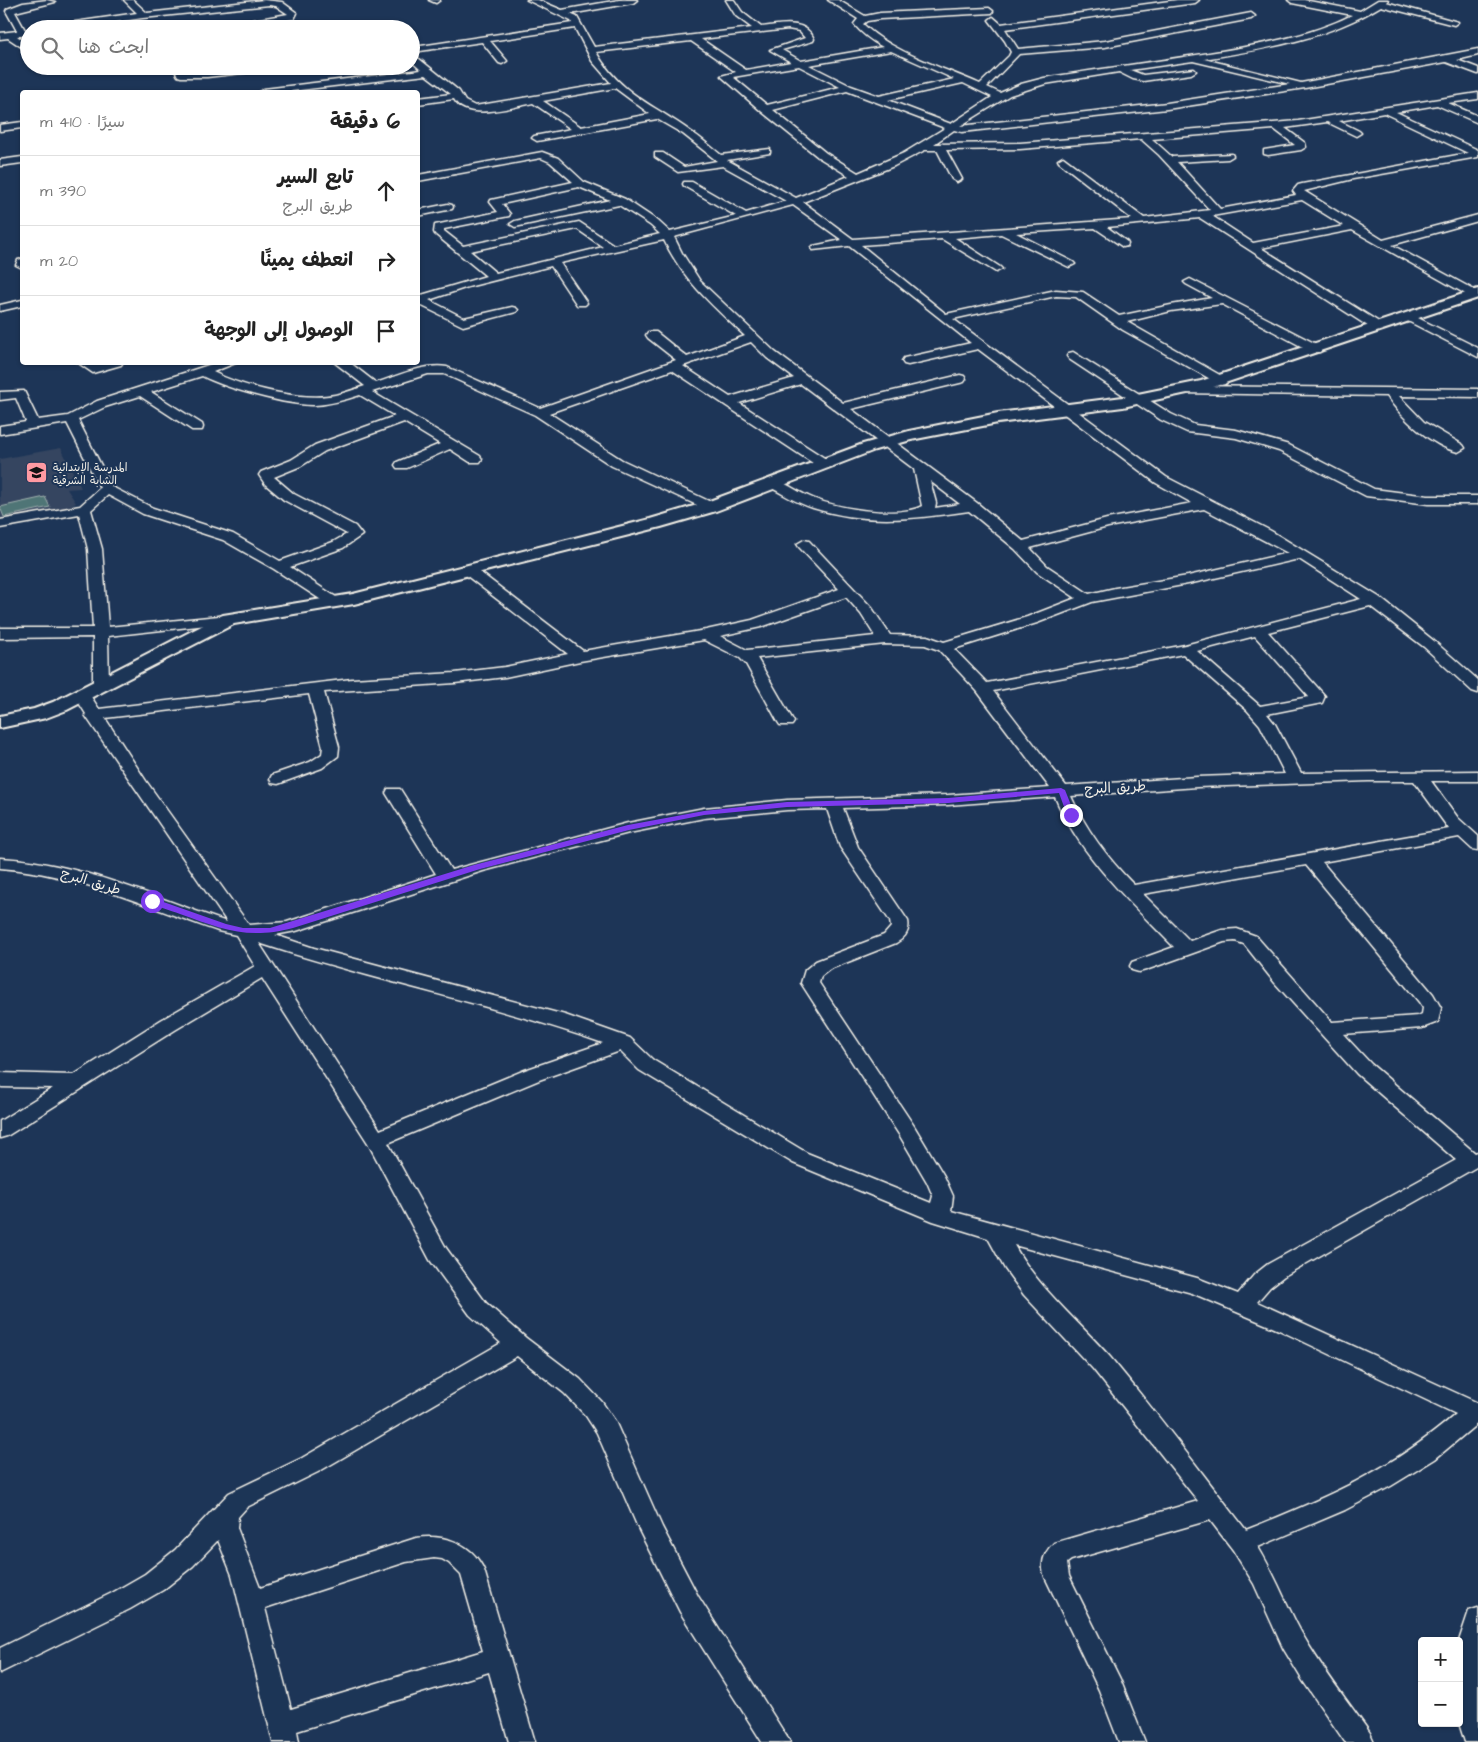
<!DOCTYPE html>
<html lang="ar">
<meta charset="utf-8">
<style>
body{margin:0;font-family:"Architects Daughter","Playpen Sans Arabic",sans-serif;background:#f2f2f2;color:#222;direction:rtl}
.controls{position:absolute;right:15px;bottom:15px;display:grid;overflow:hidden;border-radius:5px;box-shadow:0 1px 4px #0004}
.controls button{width:45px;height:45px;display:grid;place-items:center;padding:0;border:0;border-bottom:1px solid #e0e0e0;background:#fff;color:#222;font:25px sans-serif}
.stop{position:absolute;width:15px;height:15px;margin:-11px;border:4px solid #7c3aed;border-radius:50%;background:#fff}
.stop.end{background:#7c3aed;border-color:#fff;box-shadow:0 1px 5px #0008}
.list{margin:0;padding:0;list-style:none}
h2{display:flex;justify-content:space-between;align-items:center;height:65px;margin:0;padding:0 20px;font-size:21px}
h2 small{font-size:16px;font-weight:400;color:#767676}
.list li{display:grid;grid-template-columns:32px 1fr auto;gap:15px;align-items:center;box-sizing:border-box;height:70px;padding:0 20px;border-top:1px solid #e0e0e0}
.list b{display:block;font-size:19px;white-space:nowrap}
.list p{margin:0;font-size:16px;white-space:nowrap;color:#767676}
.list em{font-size:16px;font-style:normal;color:#767676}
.icon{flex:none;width:28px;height:28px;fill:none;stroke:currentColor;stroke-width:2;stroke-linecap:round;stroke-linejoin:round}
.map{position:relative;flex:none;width:1478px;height:1742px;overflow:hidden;direction:ltr}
.search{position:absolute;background:#fff;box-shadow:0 1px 4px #0004;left:20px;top:20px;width:400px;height:55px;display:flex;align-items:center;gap:12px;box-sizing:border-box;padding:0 18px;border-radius:28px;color:#767676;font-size:19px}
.panel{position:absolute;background:#fff;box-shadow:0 1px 4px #0004;left:20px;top:90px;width:400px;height:275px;border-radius:5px;direction:rtl}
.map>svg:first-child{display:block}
.built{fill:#344560}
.green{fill:#4f7476;stroke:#a2b2af}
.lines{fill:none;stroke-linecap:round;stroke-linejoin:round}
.minor-casing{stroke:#f4f1e8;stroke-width:3}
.major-casing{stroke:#f4f1e8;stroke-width:4}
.minor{fill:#1d3557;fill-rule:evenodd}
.major{fill:#1d3557;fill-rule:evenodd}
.route{fill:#7c3aed}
.labels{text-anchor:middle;stroke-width:4;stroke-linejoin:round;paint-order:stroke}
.far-poi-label{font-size:11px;fill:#f4f1e8;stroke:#1d3557;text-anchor:start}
.street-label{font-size:14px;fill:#f4f1e8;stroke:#1d3557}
</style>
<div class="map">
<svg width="1478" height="1742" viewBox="0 0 1478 1742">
<rect width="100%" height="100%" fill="#1d3557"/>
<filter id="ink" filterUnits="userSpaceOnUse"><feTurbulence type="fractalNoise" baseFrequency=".02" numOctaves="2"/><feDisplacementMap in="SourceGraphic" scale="10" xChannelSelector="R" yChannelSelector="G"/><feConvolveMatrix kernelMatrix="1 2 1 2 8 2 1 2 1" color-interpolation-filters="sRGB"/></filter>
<g filter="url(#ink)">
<!-- built -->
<path class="built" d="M61,448l20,40 -14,1 9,14 -14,9 -62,9v-62z"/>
<!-- green -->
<path class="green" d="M45,497l5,10 -46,10 -4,-10z"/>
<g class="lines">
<defs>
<path id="minor" d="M47,0l8,2 -40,10 10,18 4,-1v6l-12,1 12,9v7l-21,-14 -8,1v-6l17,-2 -11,-20 1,-2 16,-6z
M124,0h9l14,13 117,-13 18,2 15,11 -3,6 -45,7 1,3h-8l-1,-3 2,-4 45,-8 -12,-8 -7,-1 -126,13 -76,11h-23l4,-3 89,-13z
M429,0h11l-4,3z
M527,0h11l24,10 57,-10h18l-4,3 -63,11 7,3 17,30 158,-19 -16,-12 -10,-16h8l8,12 19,15c19,-2 44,-9 53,12l-1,2 -31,9 19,11 82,-14c-11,-6 -21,-13 -29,-23l4,-5 -30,-19h10l27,16 15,-3 109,-5 4,3 -1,2 -112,6 -13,2 -4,3c28,28 81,44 117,60l29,-28 2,-4 -6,-11 -16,-21 4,-3 8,7 176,-24h22l-4,3 -190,26 13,20 87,-8 146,-28 4,3 -4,3 -146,28 -86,7 -32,33 13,6 21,-9 23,-6c55,-9 110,-16 165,-25 49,-8 99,-16 143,-38l-60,-12 -4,-3h16l56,11 18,-11h10l-2,2 72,20 -4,3 -73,-19c-53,33 -116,43 -177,53l97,24 177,-34v6l-21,5 21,8v6l-32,-12 -141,26 -138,21 -205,23 -8,-2 -20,14 86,-1 278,-22 180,-28v6l-30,4 30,13v7l-41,-18 -41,7 82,38v7l-125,22 -49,12 79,49 95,-25v6l-86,24 86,47v6l-7,-1 -119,-67 -91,18 121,76 2,3 -2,3h-8l-174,-112 -93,9 20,15 1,2 -1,2 -4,1 -28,-19 -79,5 57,29 2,2 -6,3 -68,-33 -46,4 45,29 2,2 -6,3 -54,-33 -81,6 85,69 110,-24 27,2 36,24 52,-11 41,-7 -26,-14 -2,-2 6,-3 130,67 2,3 -2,3h-8l-90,-48 -51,7 -44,11 98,56 2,3 -2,3 -4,1 -98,-55 -47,-33 -20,-1 -103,23 213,158 105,54 108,66 55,44 44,39v13l-6,-2 -48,-44 -54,-41 -102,26 57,64 -3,7 -55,11 8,10 26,49 177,-2v10h-47l27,37 20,18v14l-6,-1 -13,-12 -137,25 111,132 8,14 -3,14 -16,6 -79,6 28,30 104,89 3,-1v14l-194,110 -14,11 -13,15 221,101v20l-43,36 -44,27 -46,24 -87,37c17,28 28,57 43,85 20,36 46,68 69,101l4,9h-29l-42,-61 -20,-33 -29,-64 -21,-34 -23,-30 -139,40 -4,3 2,13 51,103 25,63h-26l-20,-52 -54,-113c-5,-13 -1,-25 9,-34l144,-42 -105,-132 -69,-74 -19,-26 -17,-31 -55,-17 -140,-58 -154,-93 -19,-19 -81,29 -151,63 58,105 40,55 40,35 54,41 22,23 13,19 47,106 36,69 92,146h-28l-82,-130 -41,-82 -42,-97 -11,-17 -22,-23 -47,-37 -199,116 -71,35 -9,10 -1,11 23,60 156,-50c28,-4 56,5 68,32l51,172h-26l-20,-70 -192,59 2,11h-26l-41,-167 -14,-35 -25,26 -30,24 -33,19 -130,64v-25l112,-55 33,-19 30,-24 54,-57 73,-35 199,-115 -31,-28 -40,-55 -62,-117 -106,-165 -87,52 -168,106 -7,2v-17l53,-33 -53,-1v-14l74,2 87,-55 94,-54 -19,-31 -18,-4c-71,-24 -143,-58 -218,-63v-10c78,4 154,39 227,64l-142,-207 1,-1 -12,-19 2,-3h12l11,17 253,-30 103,-6 50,-6 63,-13 -106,-82 -2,-3 2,-3h10l111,85 123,-21 46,-10 87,-31 -40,-42 -2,-3 7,-4 5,1 63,67 18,27 37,1 17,6 83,-25 49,-19 -39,-26 -22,-23 -46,-38c-54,8 -102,14 -156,-3 -16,-5 -30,-14 -45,-22l-2,-3 7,-4c12,3 23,12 35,17 25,12 89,23 114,10l-8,-37 -113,-85 -62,19 90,58 2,3 -2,3h-10l-147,-97 -123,43 73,47 93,44 2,3 -2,3 -5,1 -98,-45 -77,-51 -91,-41h-16l-56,18 108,64 2,3 -2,3h-10l-20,-13 -43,19h-10l-2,-3 2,-3 43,-18 -36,-22 -79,29 -24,15 -27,11 20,17 61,32 7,9 -19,13 -53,19 49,32 2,3 -2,3h-10l-55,-36 -51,-29 -80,-26 -35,-19 -17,15 11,39 6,78 121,-12 5,1 2,3 -2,3 -126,14 1,49 -3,3h-10l-3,-3v-48l-93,1v-10h93l-5,-79 -9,-35 -79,14v-8l80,-14 20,-18 -33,-65 -67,11v-8l26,-4 -10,-24 -16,2v-8l24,-1 14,29 30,-4 29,-15 121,-39h20l-25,10c29,15 90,30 122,23 10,-2 20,-6 30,-9l-31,-24h15l27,21c22,-7 48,-20 71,-16l93,41 136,-48 -28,-22 -2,-3 2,-3h8l31,25 58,-21c-32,-30 -62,-56 -81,-96l-104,23 27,40 -2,2h-8l-26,-39 -83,21 -39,13 35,18 48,-11 4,1 2,2 -2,2 -53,14 -45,-22v-8l68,-20 -51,-42 -1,-2 1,-7 63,-13 -8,-10 1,-2 82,-18 -23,-20 -9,-4 -123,23v-6l124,-23 16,6 26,24 41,17 33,22 12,11 66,-16 -52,-30 -1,-2 1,-2h8l54,31 40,-12 -63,-35 -45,6 -23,-15v-4h8l21,14 33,-6 -34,-27 -26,-15 -120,22 -5,-3 2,-2 37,-7 -38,-26c-20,4 -67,19 -79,-4l-36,5v-6l33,-4 -25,-19 -143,17h-24l5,-3 157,-19 -10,-9v-11l3,-3 158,-24 -1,-2zM575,28l17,33 19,22 -136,23 -10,-5 -6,-10 -41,-33v-5l2,-2 62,-9 17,21 3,1 5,-3 -17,-20zM788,29l11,2 6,7 -35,12 21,12 -45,8 -45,-31zM691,41l45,31 -15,4 40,35 57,46 31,19 -53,22 -69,-38 43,-7v-4l-49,6c-10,-8 -20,-17 -31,-24 -36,-26 -70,-37 -94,-79zM891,51l63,28 -75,17 -28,-10 -42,-21zM1193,61l97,23 -123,19 -207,23 50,-31 35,-11 74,-12 14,7 10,2 48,-7 5,-3 -2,-2 -51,6 -13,-5zM799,66l41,21 -73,18 -34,-28zM963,83l29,14 -41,27 -63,-24zM615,88l35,26 -69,13 -38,-26zM847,91l98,37 -41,25 -46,20 -32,-20 -53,-43zM1384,113l84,40 -166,31 -4,1 -5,6 3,4 -76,14 -43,-47 51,-3 5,-3 -1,-2 -60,3 -20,-18 122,-10 21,16 -31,5v4l4,1 33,-5 5,-3 -1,-4 -20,-15 42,-6 29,14 5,-3 -2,-2 -20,-10zM1141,139l18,16 51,55 -66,8 -81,-61 -5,3 1,2 73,57 -279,20 -50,-37 91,-36 31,-16h12l15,29 5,3 5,-3 -16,-29 74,-1zM579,187l31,13 -95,21 -5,3 5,3 104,-22 31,20 10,9 -46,11 -35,-23 -116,24 -19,-15v-2l65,-13 1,-2 -8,-10zM1302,200l42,26 -91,17 -41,-27zM793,205l49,35 -29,6 -1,2 1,2 36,-4 122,97 -67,15 -2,3 2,3 4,1 70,-16 178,134 36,20 -85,16 -84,22 -46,-38 -126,-94 113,-27 2,-3 -2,-3 -4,-1 -117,28 -68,-51 -75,-71 -18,-28 -8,-16zM577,229l26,18 -107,26 -26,-22zM751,342l16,16 27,20 -64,19 -47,-31zM202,376c23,12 86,30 113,29 16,-1 30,-5 45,-10l35,21 -80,29 -24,15 -30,12 -2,3 6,9 19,16 63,34 -14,8 -53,19 -47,-27 -80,-26 -41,-21 -34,-67 27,-13 35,-11 52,34h10l1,-3 -1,-3 -51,-32zM930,481l30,23 -25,4 1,-5zM1204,509l84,44 -100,23 -73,12 -26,6 -42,-28 -17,-18 78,-21zM1299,559l62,40 -176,46 -198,38 -33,-34 83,-26 55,-21 96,-18zM846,597l15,17 14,22 -128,14 -27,-14 41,-9zM1255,636l54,61 -49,9 -63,-55zM704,640l36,18 6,6 32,58 2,3h12l2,-3 -37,-64 128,-14 40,1 14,5 38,41 73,97 -102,7 -161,5 -83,8 -76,15 -177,47 -51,-81h-12l-2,4 50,81 -149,48 -38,3 -103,-144 -41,-63 204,-24 14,53 -1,7 -12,8 -38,13 -2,4 2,4 6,1 44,-16 16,-12 1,-9 -15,-55 131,-9 50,-6 75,-16zM1183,654l64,56 13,15 25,49 -88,3 -131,9 -73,-95zM1368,781h46l35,48 -315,56c-25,-25 -49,-57 -63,-89l126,-9zM1055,797c24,58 76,106 119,150l-42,15 -2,4 2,4 7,2 7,-2 78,-28 11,-1 9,3 31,39 82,91 99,86 -188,104 -14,11 -16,19 -41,-16 -246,-67 2,-15 -9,-20 -30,-50 -95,-143 2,-7 9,-7 66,-26c9,-5 14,-12 12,-22l-50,-74 -15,-39 105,-3zM827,809l13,38 50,74 1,6 -7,8 -68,26 -11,9 -4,13 99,153 27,46 6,14 -2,7 -124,-50 -154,-93 -23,-22 -65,-23 -251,-67 -39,-13 21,-4 187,-60 146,-38 75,-15 83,-8zM1306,865l113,137 4,6 -1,6 -4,2 -86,6 -76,-86 -19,-7 -15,1 -32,11 -47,-47zM259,943c114,38 231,60 344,100l-78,27 -145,60zM1014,1245l178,48 87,37 177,84c-64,56 -132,85 -210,116 -45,-58 -89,-117 -136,-173 -33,-37 -72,-69 -96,-112zM434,1558l8,1 7,4 12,12 22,76 -192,58 -26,-101 141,-46z
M179,66l3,1 2,4c27,0 53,-5 79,-5l2,2 -5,3 -53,6h-26l-3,-1 -4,-7z
M22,122v6l-22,3v-6z
M22,157v6l-22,3v-6z
M448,204l4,1 1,2 -1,2 -34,7v-6z
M22,259v9l-6,-3 2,-5z
M22,300v6l-22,5v-6z
M1408,313l70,35v9l-74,-38 -2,-2z
M1073,352l98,62 24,11 41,5 53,15 85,44 54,7h50v8h-50l-62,-8 -87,-45 -43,-13 -49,-6 -26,-12 -92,-61 -2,-3 2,-3z
M77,362h15l3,3 7,-3h21l-2,3 -28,8z
M1183,386l295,3v8l-79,-1 25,26 39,23 2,3 -7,4c-26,-6 -57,-34 -71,-56l-208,-3 -2,-3z
M1478,1608v134h-13l-6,-19v-82l10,-30z"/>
<path id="major" d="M1478,289v9l-268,90 -87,19 -125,16 -87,17 -36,10 -159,61 -55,16 -307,77 -120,20 -167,86 -21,8 -46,10v-12l34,-7 19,-7 170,-87 130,-21 297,-75 54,-16 159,-59 46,-13 89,-18 125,-16 78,-16z"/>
</defs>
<!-- minor casing -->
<use href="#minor" class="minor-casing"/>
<!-- major casing -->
<use href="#major" class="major-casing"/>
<!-- minor -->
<use href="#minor" class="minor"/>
<!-- major -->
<use href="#major" class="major"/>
</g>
</g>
<!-- route -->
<path class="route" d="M1061,788l4,2 10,25 -1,2 -7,-2 -8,-22 -111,10 -161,4 -83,8 -75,15 -149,39 -187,59c-46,12 -71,1 -113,-14 -10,-4 -24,-7 -32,-13l7,-2 71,25 17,4h27l204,-63 154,-40 76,-14 83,-9 161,-4z"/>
<!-- icons -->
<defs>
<symbol id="school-square" viewBox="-11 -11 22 22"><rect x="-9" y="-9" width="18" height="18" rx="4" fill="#ff9aa2" stroke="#1d3557"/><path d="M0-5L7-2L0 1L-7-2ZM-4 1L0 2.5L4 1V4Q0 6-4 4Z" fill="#111"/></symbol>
</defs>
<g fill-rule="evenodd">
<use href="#school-square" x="24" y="460" width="25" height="25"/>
</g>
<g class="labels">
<!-- far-poi labels -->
<g class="far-poi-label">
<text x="53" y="471">المدرسة الإبتدائية<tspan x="53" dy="13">الشابة الشرقية</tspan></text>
</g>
<!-- street labels -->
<g class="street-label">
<text transform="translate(1115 787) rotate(-3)" y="5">طريق البرج</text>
<text transform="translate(91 881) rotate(17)" y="5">طريق البرج</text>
</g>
</g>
</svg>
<div class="controls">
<button>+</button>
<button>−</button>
</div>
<div class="stop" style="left:152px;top:901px"></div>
<div class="stop end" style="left:1071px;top:815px"></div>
<div class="search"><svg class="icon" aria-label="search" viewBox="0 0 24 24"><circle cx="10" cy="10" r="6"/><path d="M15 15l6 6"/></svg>ابحث هنا</div>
<section class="panel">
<h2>6 دقيقة<small>سيرًا · 410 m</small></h2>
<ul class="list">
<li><svg class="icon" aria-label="ahead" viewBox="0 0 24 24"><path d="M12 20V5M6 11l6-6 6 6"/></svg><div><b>تابع السير</b><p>طريق البرج</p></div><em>390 m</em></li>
<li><svg class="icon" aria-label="right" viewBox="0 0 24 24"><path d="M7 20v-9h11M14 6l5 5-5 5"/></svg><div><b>انعطف يمينًا</b></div><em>20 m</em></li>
<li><svg class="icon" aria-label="arrive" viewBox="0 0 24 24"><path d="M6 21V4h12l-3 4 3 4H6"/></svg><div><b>الوصول إلى الوجهة</b></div></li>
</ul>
</section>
</div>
